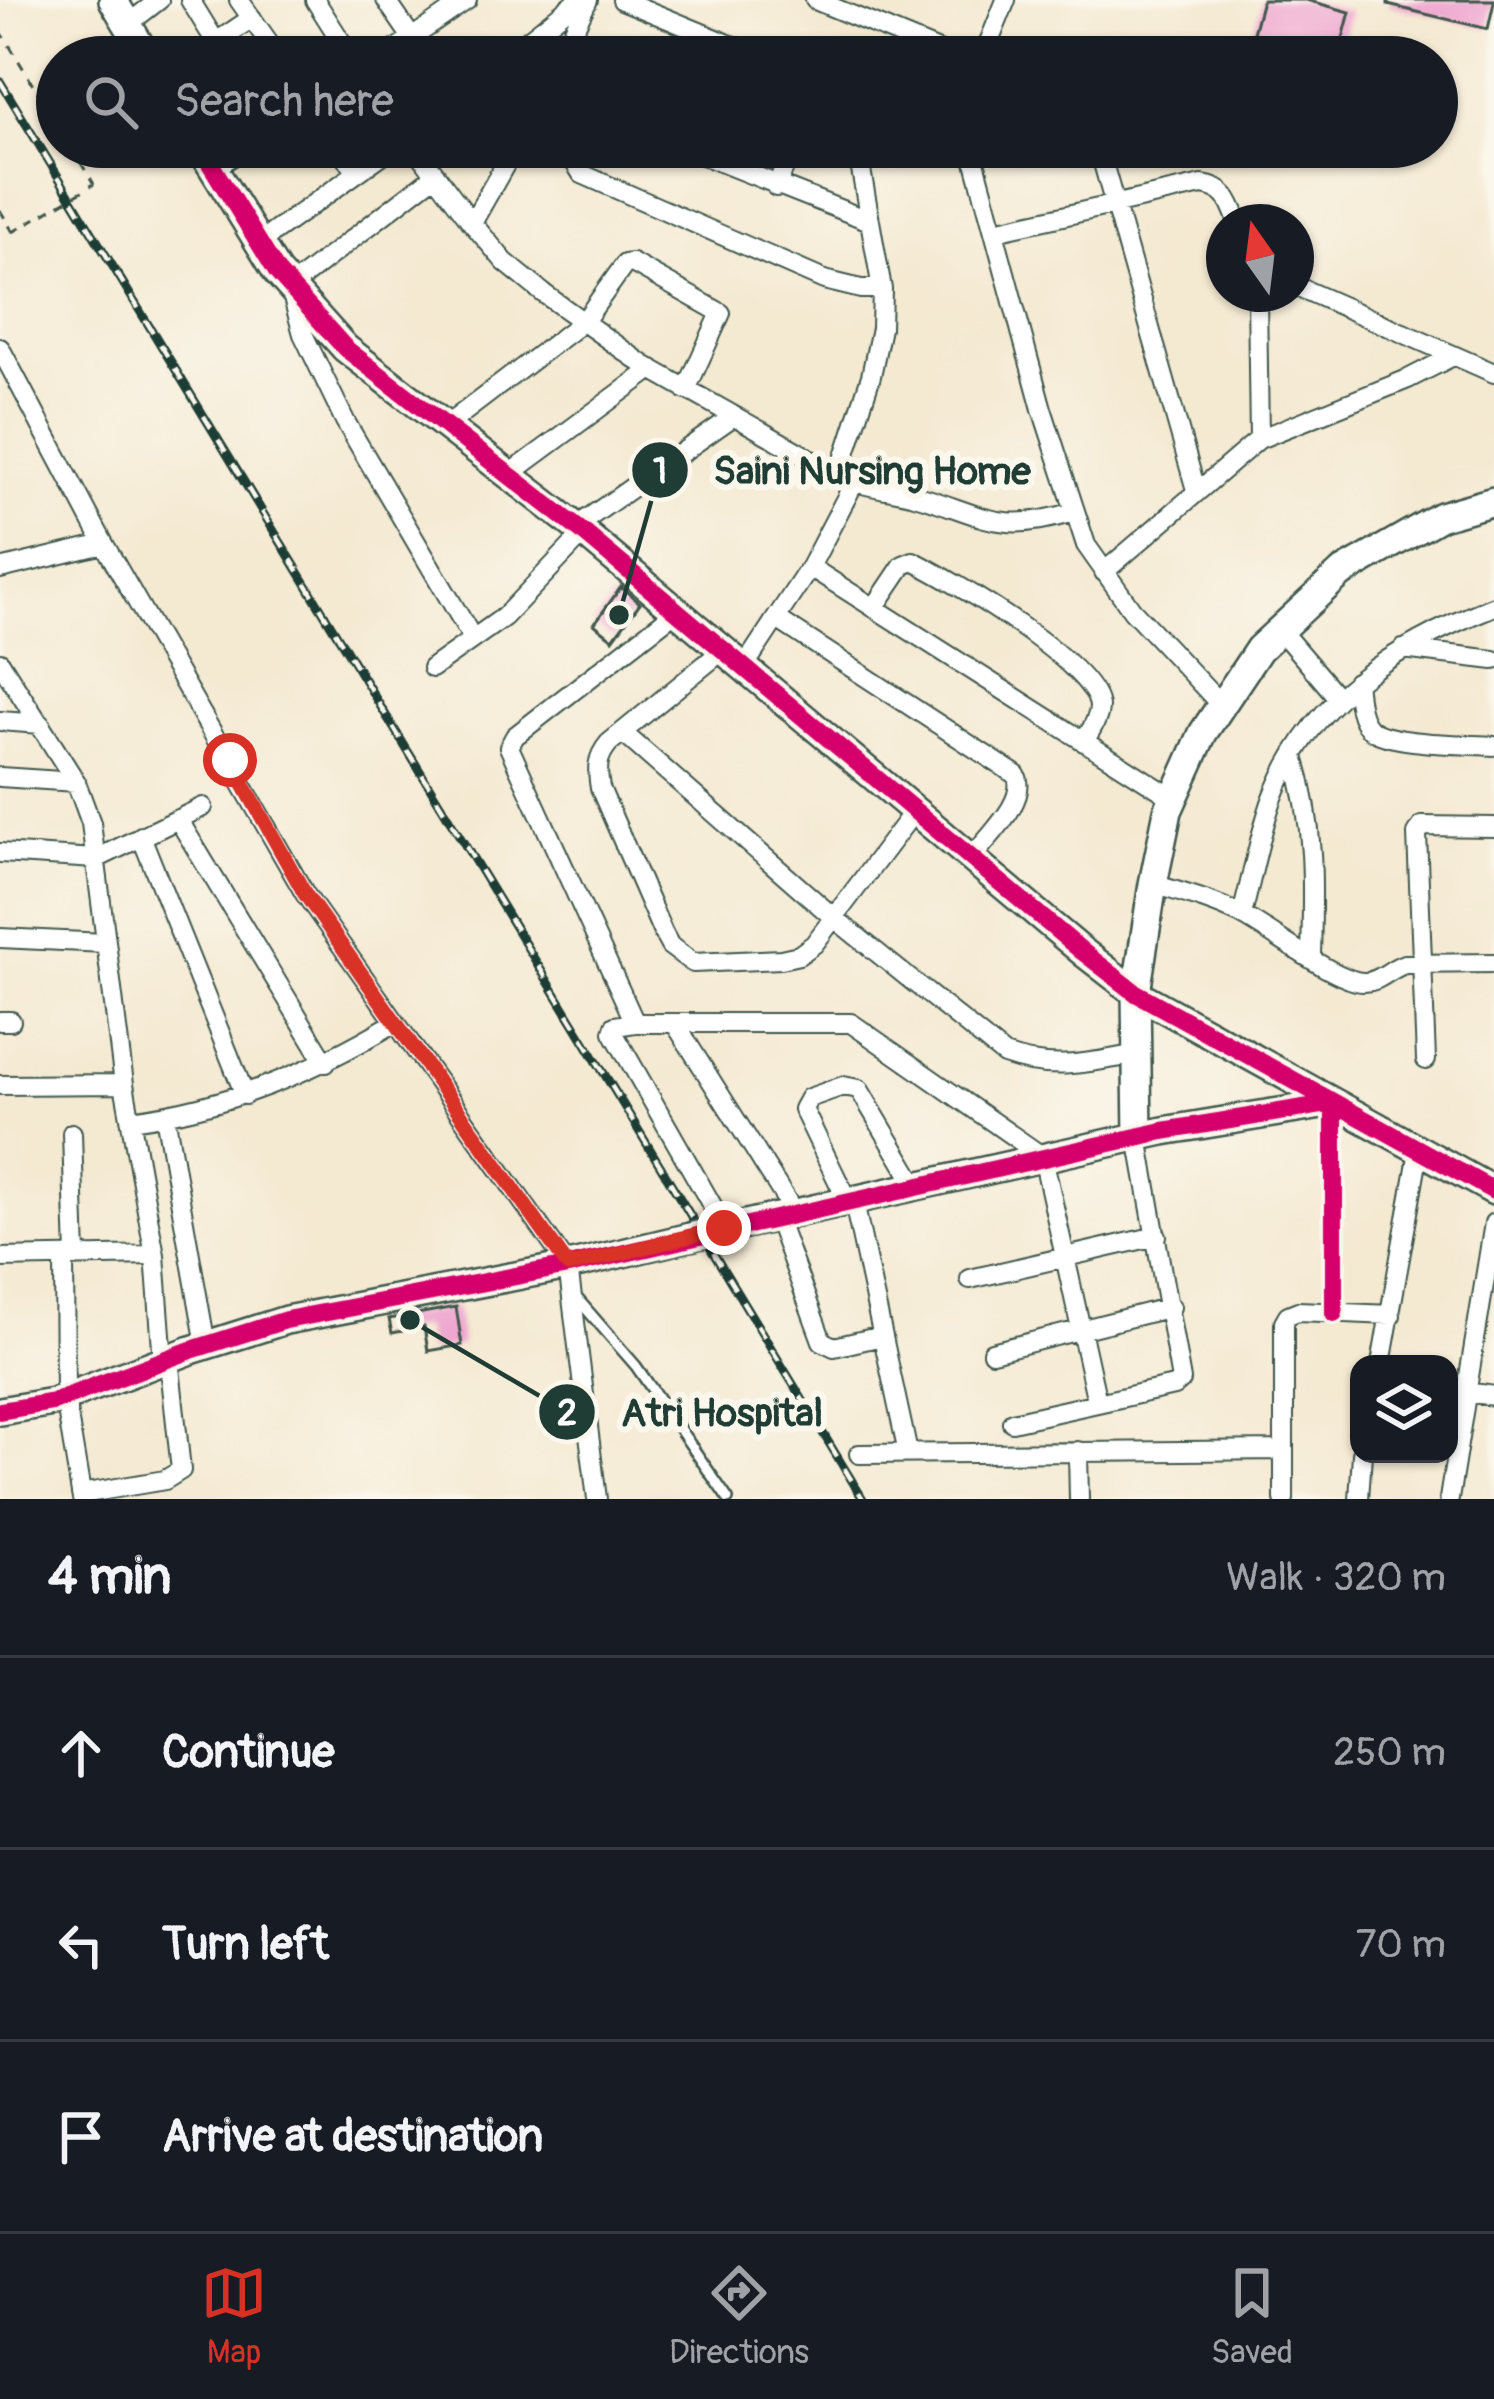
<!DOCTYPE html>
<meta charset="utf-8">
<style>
body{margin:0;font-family:Pangolin,sans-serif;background:#242831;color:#f1f3f6}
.controls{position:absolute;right:36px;bottom:36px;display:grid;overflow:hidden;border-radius:24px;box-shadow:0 3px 9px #0004}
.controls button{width:108px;height:108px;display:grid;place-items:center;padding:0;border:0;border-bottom:3px solid #363941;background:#171b24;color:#f1f3f6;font:60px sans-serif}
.compass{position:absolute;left:1206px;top:204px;width:108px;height:108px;border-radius:50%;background:#171b24;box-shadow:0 3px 9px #0004;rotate:346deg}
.stop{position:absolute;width:36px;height:36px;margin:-27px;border:9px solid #d93025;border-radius:50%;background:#fff}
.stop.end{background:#d93025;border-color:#fff;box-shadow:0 3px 12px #0008}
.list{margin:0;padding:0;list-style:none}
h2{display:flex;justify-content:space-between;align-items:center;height:156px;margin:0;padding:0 48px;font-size:51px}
h2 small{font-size:39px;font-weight:400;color:#9ea1a6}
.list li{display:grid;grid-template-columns:78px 1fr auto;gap:36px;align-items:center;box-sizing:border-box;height:192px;padding:0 48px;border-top:3px solid #363941}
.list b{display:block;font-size:45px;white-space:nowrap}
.list em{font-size:39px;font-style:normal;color:#9ea1a6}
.icon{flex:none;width:66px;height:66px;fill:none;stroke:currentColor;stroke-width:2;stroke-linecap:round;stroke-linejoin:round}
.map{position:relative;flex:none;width:1494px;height:1499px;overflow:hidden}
.search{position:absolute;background:#171b24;box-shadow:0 3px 9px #0004;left:36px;right:36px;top:36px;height:132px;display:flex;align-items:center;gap:30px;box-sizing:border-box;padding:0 42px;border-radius:66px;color:#9ea1a6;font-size:45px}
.sheet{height:732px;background:#171b24}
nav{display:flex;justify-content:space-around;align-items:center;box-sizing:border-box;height:168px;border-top:3px solid #363941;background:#171b24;font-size:33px;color:#9ea1a6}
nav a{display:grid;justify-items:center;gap:6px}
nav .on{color:#d93025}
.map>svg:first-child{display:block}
.building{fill:#eea2ce}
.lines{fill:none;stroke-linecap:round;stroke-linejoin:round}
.lane-casing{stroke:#3f574c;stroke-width:14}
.street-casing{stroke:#3f574c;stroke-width:22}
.secondary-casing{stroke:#3f574c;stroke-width:32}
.path{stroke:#3f574c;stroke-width:3;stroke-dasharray:9 9;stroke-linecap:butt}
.lane{stroke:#fff;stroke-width:9}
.street{stroke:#fff;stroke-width:18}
.secondary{stroke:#fff;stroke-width:27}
.rail-casing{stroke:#1f3d34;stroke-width:9}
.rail{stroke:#fbf7ec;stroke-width:4.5;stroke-dasharray:14;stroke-linecap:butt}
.secondary-bridge-casing{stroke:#3f574c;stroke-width:32;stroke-linecap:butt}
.path-bridge{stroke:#3f574c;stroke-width:3;stroke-dasharray:9 9;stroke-linecap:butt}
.secondary-bridge{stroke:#fff;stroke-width:27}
.cycleway-casing{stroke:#fbf7ec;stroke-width:26}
.cycleway{stroke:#d6006c;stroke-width:18}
.route{stroke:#d93025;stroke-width:15}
.leader{fill:none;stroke:#1f3d34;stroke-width:4.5}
.callout-dot{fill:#1f3d34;stroke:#fbf7ec;stroke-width:4.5}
.mark-label{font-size:36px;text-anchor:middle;font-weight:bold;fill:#fff}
.callout-label{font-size:39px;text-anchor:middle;font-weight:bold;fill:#1f3d34;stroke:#fbf7ec;stroke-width:12;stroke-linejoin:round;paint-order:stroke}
</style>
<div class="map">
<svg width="1494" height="1499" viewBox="0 0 1494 1499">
<rect width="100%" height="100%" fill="#fbf7ec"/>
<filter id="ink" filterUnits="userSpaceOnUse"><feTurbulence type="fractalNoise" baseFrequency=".00833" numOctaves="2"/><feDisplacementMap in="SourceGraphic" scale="24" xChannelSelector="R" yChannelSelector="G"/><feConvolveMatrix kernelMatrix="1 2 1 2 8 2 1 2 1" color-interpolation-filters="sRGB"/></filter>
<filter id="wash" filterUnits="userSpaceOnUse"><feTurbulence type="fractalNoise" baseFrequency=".004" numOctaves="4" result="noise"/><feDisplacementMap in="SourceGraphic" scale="48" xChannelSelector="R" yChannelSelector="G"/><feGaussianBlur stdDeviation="2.7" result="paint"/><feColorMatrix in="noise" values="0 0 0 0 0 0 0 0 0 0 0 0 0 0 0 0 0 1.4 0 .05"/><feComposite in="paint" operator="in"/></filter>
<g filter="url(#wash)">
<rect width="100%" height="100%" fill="#f4e9d1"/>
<g id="blocks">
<!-- building -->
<path class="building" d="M1262,0h44l44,12 -12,45 -85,-24z
M1388,0h106v2l-6,27 -100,-24z
M621,587l19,16 -27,36 -19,-15z
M456,1307l6,38 -34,6 -4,-24 -32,6 -3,-14z"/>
</g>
</g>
<g filter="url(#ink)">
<use href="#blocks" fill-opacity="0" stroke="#3f574c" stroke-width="3"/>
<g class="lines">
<defs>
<path id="lane" d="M575,1296l61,70 92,133"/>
<path id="street" d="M190,0l35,57
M239,0l40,57
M315,0l36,57
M386,0l39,57
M622,0l138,57
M815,0l138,57
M128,24l31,-24
M194,57l58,-39
M384,57l83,-57
M506,57l72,-57
M561,57l27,-57
M983,57l23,-57
M340,147l16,25
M415,147l57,76 33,39 38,31 101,72 195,110c23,12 47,13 72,19 73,20 85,42 163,18
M580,147l-5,16 7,11 242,106 37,9h21
M682,147l185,73
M971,147l71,262 44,136 46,65 89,95
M1099,149l97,341
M213,169l34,-22
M435,175l-145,112 13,47 42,87 128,218
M776,187l17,-40
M472,223l43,-76
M995,231l207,-46c24,3 28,16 36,37
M260,242l133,-95
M1296,286l198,87
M1257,294l2,145
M0,348l104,196 201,350 263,372 29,233
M447,425l138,-105 40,-56 7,-1 89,50 -35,77
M510,474l142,-105
M839,475l32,-99 10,-48 1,-39 -25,-142
M574,528l160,-112
M810,567l363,231
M0,569l104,-25
M1104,572l155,-133 149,-60 45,-23
M874,608l29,-43 10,-4c37,18 184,104 186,146 0,12 -9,24 -15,35
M675,612l-160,124 -6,11 126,276h216l192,134 54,245
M777,619l239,156c13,25 -29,62 -44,83
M1280,630l58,68
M1403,649l91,11
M723,650l-114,93c-13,15 -12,27 -9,45l63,145 7,13 23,17 88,-4 18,-4 15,-11 101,-134
M0,662l76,120 15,41 33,261 31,171 8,106
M744,667l66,-100 44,-84
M432,668l72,-51 80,-84
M1356,682c2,14 2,35 13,46 18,17 98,16 125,18
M0,721l41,3
M623,733l210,184 171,138c47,17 85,8 133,-1
M1294,757c21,67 19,130 17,198
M0,777l76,5
M178,819l148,244
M141,836l104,259
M0,853l96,6 107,-52
M1153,884c30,9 60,17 88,31 31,16 92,65 122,67 16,1 27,-14 42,-18l89,-1
M1242,915c10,-38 17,-78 30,-115 39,-104 125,-155 222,-194
M0,938l105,5
M0,1021h11
M635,1023l-20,3 -2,6 112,196
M676,1025l118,187
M1426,1060l-9,-226 5,-8 72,1
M0,1085l124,-1
M1334,1103v210
M165,1115l41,230
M131,1120c97,-13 180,-47 263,-97
M72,1133l4,124
M853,1198l55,255
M847,1200l-44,-91 6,-11 34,-12 16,3 57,96
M776,1216l46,125 12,6 48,-11
M64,1257l1,141 17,101
M0,1258l155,-3
M970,1279l187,-43
M992,1352l179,-45
M1381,1364l38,-213
M1466,1392l28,4
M1012,1422l162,-36 7,-6 -43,-243
M1078,1451l1,48
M859,1454l425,-4
M81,1494l84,-14 16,-10 -12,-112
M1284,1499v-177l4,-7 10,-4 93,4
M1359,1499l3,-45
M1449,1499l45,-276"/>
<path id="secondary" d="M113,0l34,57
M200,147l77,125 68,76 239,185 499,419 53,41 358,198
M1138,1137l-2,-144 17,-109 15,-73 35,-78 56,-84 82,-76 100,-57 53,-15
M701,1234l462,-103 171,-28
M0,1411l53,-9 138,-52 95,-30 282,-54 122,-29"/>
</defs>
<!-- lane casing -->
<use href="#lane" class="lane-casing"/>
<!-- street casing -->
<use href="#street" class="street-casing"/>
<!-- secondary casing -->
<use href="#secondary" class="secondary-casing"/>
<!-- path -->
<path class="path" d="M0,30l57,94
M71,147l23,37
M0,210l13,22"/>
<!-- lane -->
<use href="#lane" class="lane"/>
<!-- street -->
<use href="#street" class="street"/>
<!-- secondary -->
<use href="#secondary" class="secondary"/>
<defs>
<path id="rail" d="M0,81l863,1418"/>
</defs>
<!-- rail casing -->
<use href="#rail" class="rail-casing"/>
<!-- rail -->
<use href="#rail" class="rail"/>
<defs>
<path id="secondary-bridge" d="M690,1237l11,-3"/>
</defs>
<!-- secondary-bridge casing -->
<use href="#secondary-bridge" class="secondary-bridge-casing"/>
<!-- path-bridge -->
<path class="path-bridge" d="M13,232l81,-48"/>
<!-- secondary-bridge -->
<use href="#secondary-bridge" class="secondary-bridge"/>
<defs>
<path id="cycleway" d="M200,147l77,125 68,76 239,185 499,419 53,41 358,198
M0,1411l53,-9 138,-52 95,-30 282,-54 595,-135 171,-28v210"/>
</defs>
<!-- cycleway casing -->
<use href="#cycleway" class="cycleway-casing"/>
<!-- cycleway -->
<use href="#cycleway" class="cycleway"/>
</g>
</g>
<g class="lines" filter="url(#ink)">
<!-- route -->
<path class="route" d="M230,760l75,134 263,372 156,-38"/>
</g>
<!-- callouts -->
<path class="leader" d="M619 615L660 470M410 1320L567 1412"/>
<g class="callout-dot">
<circle cx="619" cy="615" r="12"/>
<circle cx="410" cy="1320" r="12"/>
<circle cx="660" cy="470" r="30"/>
<circle cx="567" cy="1412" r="30"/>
</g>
<g class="mark-label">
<text x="660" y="483">1</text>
<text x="567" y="1425">2</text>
</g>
<g class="callout-label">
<text x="872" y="484">Saini Nursing Home</text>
<text x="722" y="1426">Atri Hospital</text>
</g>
</svg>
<div class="controls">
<button><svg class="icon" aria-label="layers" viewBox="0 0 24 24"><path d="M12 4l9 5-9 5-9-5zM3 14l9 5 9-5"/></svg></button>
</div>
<svg class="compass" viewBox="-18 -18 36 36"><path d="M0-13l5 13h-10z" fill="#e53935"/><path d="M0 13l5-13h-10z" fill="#9ea1a6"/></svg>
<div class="stop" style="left:230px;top:760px"></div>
<div class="stop end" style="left:724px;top:1228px"></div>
<div class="search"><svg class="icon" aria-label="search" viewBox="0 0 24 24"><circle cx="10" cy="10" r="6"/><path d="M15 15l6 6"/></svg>Search here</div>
</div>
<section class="sheet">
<h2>4 min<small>Walk · 320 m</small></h2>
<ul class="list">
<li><svg class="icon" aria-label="ahead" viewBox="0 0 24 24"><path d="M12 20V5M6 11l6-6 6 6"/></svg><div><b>Continue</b></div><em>250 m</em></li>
<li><svg class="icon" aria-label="left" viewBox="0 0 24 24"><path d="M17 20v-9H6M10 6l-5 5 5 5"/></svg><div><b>Turn left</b></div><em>70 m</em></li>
<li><svg class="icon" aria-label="arrive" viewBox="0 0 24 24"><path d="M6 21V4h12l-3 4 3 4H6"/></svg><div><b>Arrive at destination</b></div></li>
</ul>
</section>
<nav>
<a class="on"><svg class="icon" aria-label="map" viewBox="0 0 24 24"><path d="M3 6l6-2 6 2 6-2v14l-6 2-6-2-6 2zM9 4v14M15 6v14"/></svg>Map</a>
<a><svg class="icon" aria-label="directions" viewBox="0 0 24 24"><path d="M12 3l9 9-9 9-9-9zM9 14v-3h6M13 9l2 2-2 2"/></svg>Directions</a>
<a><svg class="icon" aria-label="saved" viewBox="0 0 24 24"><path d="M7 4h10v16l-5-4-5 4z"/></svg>Saved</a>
</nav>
